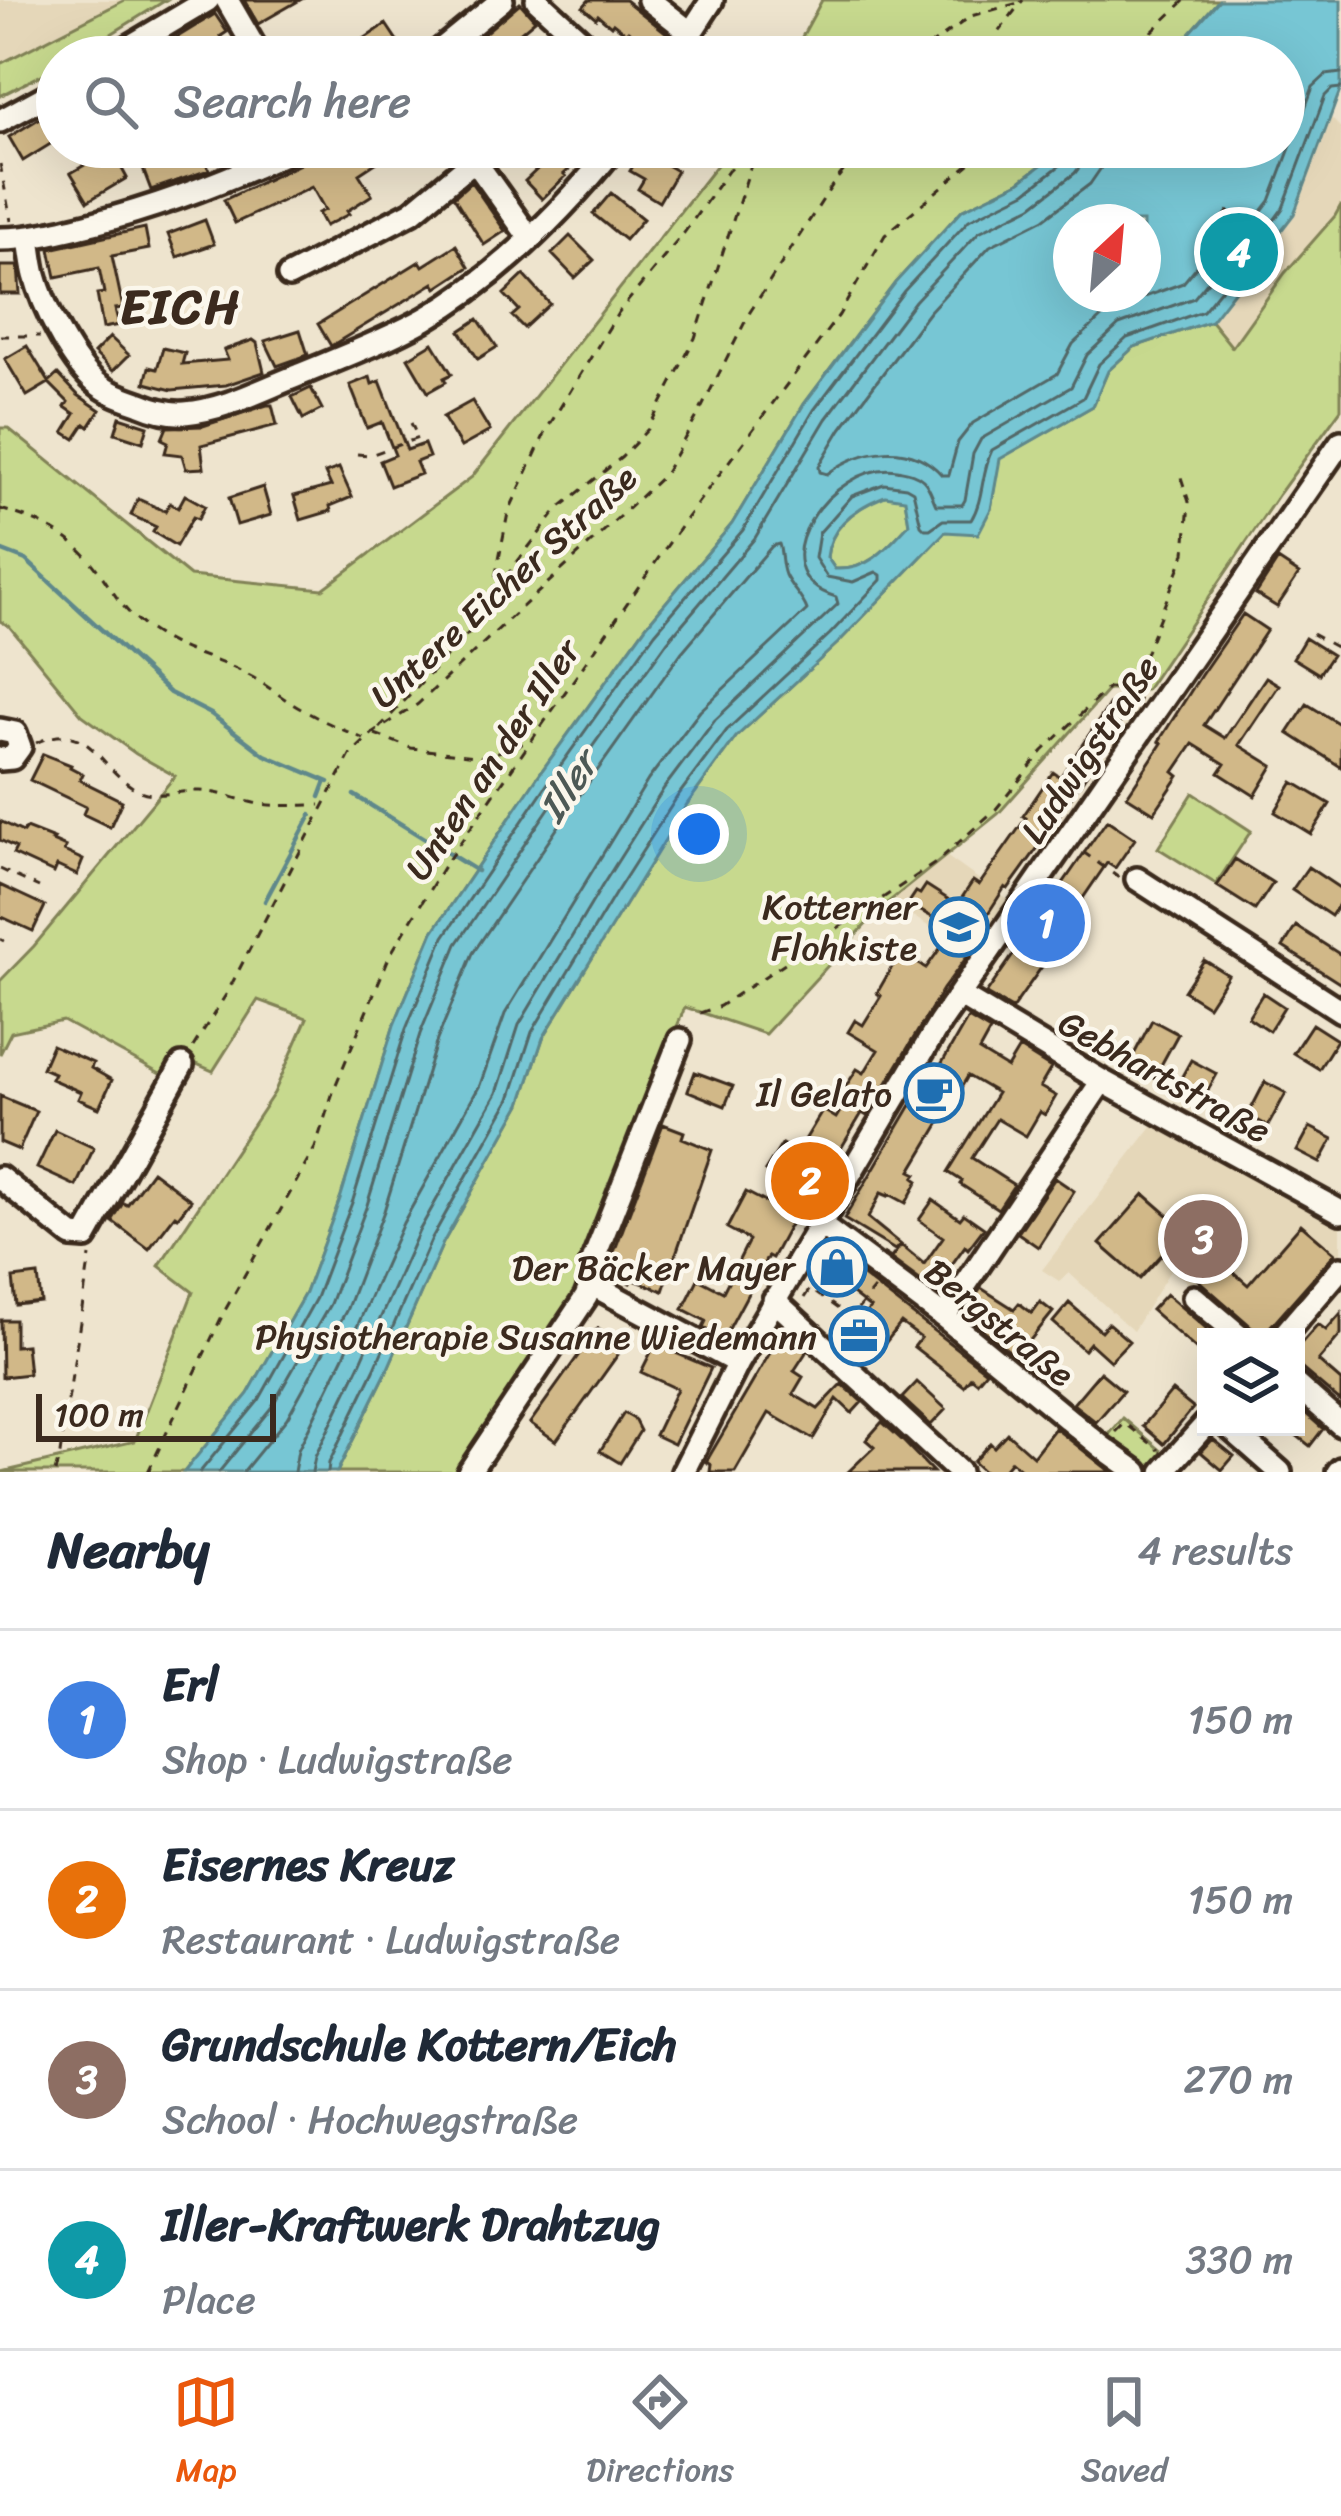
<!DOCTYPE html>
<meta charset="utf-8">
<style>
body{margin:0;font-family:Sriracha,sans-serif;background:#f6f6f7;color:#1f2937}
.controls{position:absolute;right:36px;bottom:36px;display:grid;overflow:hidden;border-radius:0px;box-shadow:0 12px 48px #0002}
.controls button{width:108px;height:108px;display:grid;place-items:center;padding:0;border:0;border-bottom:3px solid #e0e1e3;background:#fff;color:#1f2937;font:60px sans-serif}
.compass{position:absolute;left:1053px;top:204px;width:108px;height:108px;border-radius:50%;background:#fff;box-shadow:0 12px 48px #0002;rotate:26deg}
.scale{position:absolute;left:36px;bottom:30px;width:240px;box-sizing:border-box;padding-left:12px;border:6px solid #3b2a1e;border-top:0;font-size:33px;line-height:42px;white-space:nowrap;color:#3b2a1e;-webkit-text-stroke:9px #fbf7ec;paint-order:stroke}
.you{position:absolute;left:699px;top:834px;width:42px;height:42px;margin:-30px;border:9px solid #fff;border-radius:50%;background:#1a73e8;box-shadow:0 0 0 18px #1a73e833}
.badge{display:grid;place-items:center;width:78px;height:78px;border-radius:50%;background:#ea580c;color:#fff;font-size:39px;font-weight:700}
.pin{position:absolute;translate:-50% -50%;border:6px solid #fff;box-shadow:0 3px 12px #0006}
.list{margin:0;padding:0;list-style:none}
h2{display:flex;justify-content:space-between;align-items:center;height:156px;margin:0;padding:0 48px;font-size:51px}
h2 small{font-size:39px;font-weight:400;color:#747a83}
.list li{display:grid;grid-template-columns:78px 1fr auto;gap:36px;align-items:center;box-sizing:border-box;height:180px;padding:0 48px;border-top:3px solid #e0e1e3}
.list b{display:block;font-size:45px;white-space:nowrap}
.list p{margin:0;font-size:39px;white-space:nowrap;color:#747a83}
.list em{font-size:39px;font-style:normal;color:#747a83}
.icon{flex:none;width:66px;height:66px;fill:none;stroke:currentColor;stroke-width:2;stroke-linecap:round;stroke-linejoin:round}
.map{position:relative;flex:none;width:1341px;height:1472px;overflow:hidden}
.search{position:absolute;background:#fff;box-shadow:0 12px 48px #0002;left:36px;right:36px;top:36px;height:132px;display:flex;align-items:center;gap:30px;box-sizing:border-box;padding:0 42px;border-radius:66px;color:#747a83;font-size:45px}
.sheet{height:876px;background:#fff}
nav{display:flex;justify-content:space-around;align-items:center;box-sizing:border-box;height:168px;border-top:3px solid #e0e1e3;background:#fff;font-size:33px;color:#747a83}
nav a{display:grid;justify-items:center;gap:6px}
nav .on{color:#ea580c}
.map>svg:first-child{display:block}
.built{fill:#e5d7b9}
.green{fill:#c7d98e;stroke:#818256;stroke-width:3}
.water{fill:#77c6d4;stroke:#5f888b;stroke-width:3;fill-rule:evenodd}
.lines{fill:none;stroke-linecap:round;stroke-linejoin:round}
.shore{stroke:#536867;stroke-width:3}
.stream{stroke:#5f888b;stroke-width:4.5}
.building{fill:#d1b888;stroke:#3b2a1e;stroke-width:3}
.minor-casing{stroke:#3b2a1e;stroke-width:30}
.path{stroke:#3b2a1e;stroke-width:3;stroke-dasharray:9 9;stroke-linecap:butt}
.minor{stroke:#fbf7ec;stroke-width:21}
.labels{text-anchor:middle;stroke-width:9;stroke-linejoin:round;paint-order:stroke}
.street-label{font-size:36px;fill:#3b2a1e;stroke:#fbf7ec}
.poi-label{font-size:36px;fill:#3b2a1e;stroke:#fbf7ec;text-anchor:end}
.water-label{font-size:39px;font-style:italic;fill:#4d5955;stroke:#fbf7ec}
.district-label{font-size:48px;font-weight:bold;letter-spacing:3px;fill:#3b2a1e;stroke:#fbf7ec}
</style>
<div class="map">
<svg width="1341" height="1472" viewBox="0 0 1341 1472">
<rect width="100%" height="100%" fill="#eee4ce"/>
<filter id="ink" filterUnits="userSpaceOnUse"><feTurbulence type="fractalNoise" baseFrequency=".00833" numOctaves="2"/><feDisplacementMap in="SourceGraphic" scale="24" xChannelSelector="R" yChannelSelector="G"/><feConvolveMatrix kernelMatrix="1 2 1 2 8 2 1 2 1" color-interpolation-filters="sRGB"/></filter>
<g filter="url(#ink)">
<!-- built -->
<path class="built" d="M0,0h125l-125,64z
M1329,116l12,12v77l-6,11 -50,57 -53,74 -21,-26 83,-107z
M946,856l62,44 -39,53 -79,-52z
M1156,1121l185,101v35l-67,80h-21l-82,-68 -38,62 -64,-58 -10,8 -17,-11z"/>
<!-- green -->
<path class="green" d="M125,0h41l-92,57h-17v10l-57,29v-32z
M822,0h397l-50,57h-378z
M731,147h334l-46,35 -57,28 -67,73 -91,121 -72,120 -86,102 -108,150 -105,156 -39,93 -53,171 -36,97 -57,101 -64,78h-182l133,-31 58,-149 -34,-26 115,-173 33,-75 -49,-18 -45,71 -39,-17 -12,21 -99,-54 -52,11 -11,22v-73l34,-35 141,-170 -39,-22 -54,-39 -73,-89 -9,-5v-193h8l182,148 133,13 149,-112z
M1341,205v204l-62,85 -133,196h-38l-110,124 -117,94 -116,126 -80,-27 -104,253 2,35 -121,177h-125l48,-97 58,-132 78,-139 22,-66 144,-234 49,-67 102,-94 107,-111 46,-23 8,-50 94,-53 15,-35 26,-24 77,-26 21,26 53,-74 50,-57z
M885,495l20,4 4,25c-21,23 -41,47 -74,45l-8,-12c3,-31 30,-50 58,-62z
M1193,793l58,38 -35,53 -58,-36z
M1123,1418l41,35 -14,14 -11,1 -34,-29z"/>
<!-- water -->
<path class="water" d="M1219,0h122v88l-47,126 -83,107 -77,26 -26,24 -15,35 -93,53 -9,50 -13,25 -33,-2 -107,111 -102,94 -49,67 -144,234 -22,66 -78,139 -58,132 -48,97h-153l64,-78 57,-101 36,-97 53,-171 39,-93 105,-156 108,-150 86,-102 72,-120 91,-121 67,-73 57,-28 46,-35h219v-90h-115zM1071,222h72v72h-72zM885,496l20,3 4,25c-21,23 -40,47 -74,45l-8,-12c3,-31 30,-50 58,-61z"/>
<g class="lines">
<!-- shore -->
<path class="shore" d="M1104,147l-3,21 -11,16 -46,35 -54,27 -61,66 -88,117 -22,37 1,6 7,2c35,-26 84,-34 115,1h7l9,-33 15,-19 84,-49 16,-30 36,-34 74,-27 25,-30
M1250,227l20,-26 43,-114 13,-12 15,-2
M1262,237l21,-29 42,-112 7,-7 9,-1
M200,1472l59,-72 57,-102 37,-98 53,-171 38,-92 104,-154 107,-150 88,-103 71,-120 90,-119 65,-71 57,-28 41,-32 4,-13
M219,1472l52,-64 59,-104 37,-99 53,-171 37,-90 103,-152 107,-150 88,-104 71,-119 89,-118 64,-69 53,-26 43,-33 9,-12 2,-14
M243,1472l44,-54 59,-107 38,-100 53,-171 36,-87 102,-151 106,-149 91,-107 7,-2c3,9 2,21 6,31 6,13 18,23 22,35l-107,101 -52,69 -143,234 -25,71 -77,138 -59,133 -46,94 -4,22
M312,1472l3,-15 45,-93 59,-133 78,-138 22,-68 83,-139 62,-98 51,-68 123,-116 -2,-7c-85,-25 -2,-137 61,-127 9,2 19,3 26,10 7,7 9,17 13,25h26l3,-5 8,-46 8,-15 90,-52 16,-32 32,-30 75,-27 29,-35
M328,1472l1,-9 45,-93 58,-132 78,-139 22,-67 83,-138 62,-97 50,-67 103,-96 51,-54v-5l-5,-3 -23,10 -26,-5 -12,-19 4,-25 33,-37 32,-12 22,3 7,4 8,34 4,4h5l13,-9h28c13,-21 10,-48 21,-70l91,-52 16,-34 28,-26 76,-27 32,-39"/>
<!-- stream -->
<path class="stream" d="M0,550l26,10 144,133 41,21 54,41 64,27
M354,795l123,76
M320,797l6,-16
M265,901l46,-86"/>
</g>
<!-- building -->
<path class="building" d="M244,0h56l-42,24z
M589,0h36l43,34 -12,15 -13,-10 -2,2 -13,-10 -2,2 -13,-10 -2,3 -13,-11 -2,3 -13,-11z
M520,3l15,17 -44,37h-35z
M215,14l12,18 -6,4 14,21h-90z
M386,24l14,21 -18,12h-45z
M50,112l7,11v17l-34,21 -14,-24z
M94,147h16l17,31 -39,23 -17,-28 29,-17z
M324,147h9l7,12 18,-12h42l-41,27 13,21 -25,16 2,3 -24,12 -7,-13 7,-3 -13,-23 -77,36 -11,-23 76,-36z
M556,147h6l14,16 -12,11 2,2 -24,23 -17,-18 24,-23 -2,-2z
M201,148l8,22 -58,20 -8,-21z
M642,151l35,20 -18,31 -21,-13 6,-10 -14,-8z
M471,182l34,49 -21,14 -30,-48z
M611,193l32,26 -18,21 -32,-26z
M1228,212l41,35 -7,11 6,7 -12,20 -54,-41z
M205,220l9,24 -37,13 -9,-23z
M145,228l4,21 -37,7 11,52 -8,1 4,16 -16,3 -6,-34 7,-1 -5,-25 -43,9 -6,-28z
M570,236l24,24 -19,18 -23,-24z
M456,245l13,22 -32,21 -3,-5 -103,63 -13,-22 102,-63 3,5z
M0,266h18l2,28h-20z
M524,275l26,29 -26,24 -12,-12 7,-6 -15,-16z
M478,319l19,28 -19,12 -18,-28z
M300,330l8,25 -31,11 -12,-25z
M110,337l19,18 -16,16 -19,-18z
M253,340l4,3 7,29 -38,13 -54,5 -27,-7 4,-16 8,2 6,-21 22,5 -3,11 46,-4 -4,-10z
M433,343l19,31 -8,4 2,4 -18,10 -20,-34z
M27,346l22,36 9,-8 20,21 22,15 -11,17 -4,-3 -10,15 -11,-7 11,-18 -10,-7 3,-5 -19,-19 -22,13 -22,-37z
M370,377l2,7 8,-3 27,69 17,-6 5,13 -13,5 5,12 -31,12 -10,-25 15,-6 -13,-33 -15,6 -17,-43z
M311,388l11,21 -19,10 -11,-22z
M472,401l18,30 -29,16 -18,-30z
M267,405h5l5,20 -76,20 3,23 -18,1 -4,-14 -17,-2 3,-11 -6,-3 5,-12 36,-1z
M120,417l28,9 -5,16 -28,-9z
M339,468l13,29 -22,9 1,5 -30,9 -7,-24 37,-10 -6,-13z
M263,487l8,28 -34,10 -8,-27z
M185,495l20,11 -7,13 -5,-2 -17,29 -23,-14 3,-5 -25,-12 7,-16 27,12 5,-8 8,5z
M1278,560l21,14 -22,33 -21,-13z
M1243,614l24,16 -63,95 21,13 41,-61 13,8 -40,60 34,21 -18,30 -36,-23 6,-9 -32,-20 -19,28 5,4 -25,37 -27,-17 35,-53 -3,-2 42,-66z
M1305,638l27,17 -13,19 -26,-16z
M1110,704l16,10 -89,135 -29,40 -3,-2 -43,67 5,3 -24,32 -76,127 -5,-3 -51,86 -46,-28 17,-27 15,9 26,-43 13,8 14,-23 -7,-4 14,-22 7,4 14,-23 -30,-18 7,-12 8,5 18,-29 -4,-3 23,-40 26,15 28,-39 -46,-25 8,-12 4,2 6,-9 31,20 16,-24 6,4 47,-67 -3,-2 30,-44 7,5z
M1307,704l34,21v42l-53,-34z
M43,754l28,11 -1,2 13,7 -3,6 42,21 -12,26 -27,-13 3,-7 -56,-27z
M1293,782l37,22 -19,30 -36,-22z
M1107,820l28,19 -20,29 -8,-5 -56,82 4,3 -43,61 -26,-15z
M0,821l23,11 3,-4 28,11 -2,2 14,6 -2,4 19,9 -6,15 -20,-9 -3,7 -41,-19 3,-6 -16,-8z
M1235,859l38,24 -18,27 -38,-24z
M1308,867l33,22v12l-10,15 -39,-26z
M0,885l45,21 -12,25 -33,-15z
M1296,926l45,29v29l-58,-37z
M1204,960l24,15 -20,31 -24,-15z
M1263,993l21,14 -15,24 -21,-14z
M968,1018l22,13 -11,20 28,17 12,-20 32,20 -11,19 16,9 -11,19 -5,-3 -14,24 -29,-17 -25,39 42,27 -16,24 -38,-25 2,-3 -14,-9 49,-79 -29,-17 -57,95 6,3 -3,4 4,3 -12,22 -17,-9 -1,2 -7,-3 -13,25 32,26 -5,6 -51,-31 67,-114 5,3z
M1152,1020l26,14 -24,44 -25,-14z
M1312,1024l25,16 -18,29 -26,-16z
M52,1045l41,18 -2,5 21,12 -13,28 -21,-9 3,-7 -30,-13 3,-6 -12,-5z
M1191,1060l26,14 -16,29 -26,-14z
M695,1072l38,14 -8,20 -37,-15z
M1265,1082l21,11 -18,33 -20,-11z
M0,1096l36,15 -17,39 -19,-8z
M663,1124l21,8 -2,6 30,12 -49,141 -31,-12 -2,4 -24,-10z
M1310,1127l23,12 -13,24 -23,-12z
M55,1130l39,18 -18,38 -39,-18z
M152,1171l39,29 -13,17 -3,-2 -26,34 -37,-28 11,-18 4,2z
M1055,1178l19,13 -36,56 -20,-14z
M746,1192l48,25 -22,41 -4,-2 -44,82 -21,-11 3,-6 -23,-12 15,-30 25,13 26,-52 -22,-12z
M1144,1194l104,91 53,-61 34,29 -73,83 -97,-85 -25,28 -40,-35z
M933,1200l27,19 4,-5 20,14 -16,21 -3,-3 -23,32 4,3 -10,11 -53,-39 8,5 10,-13 23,19 19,-27 -24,-17z
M838,1257l148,114 -9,11 -6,-5 -7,9 -50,-39 7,-9 -20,-15 -29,37 -26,-21 24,-31 -45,-35z
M38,1275l3,27 -25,3 -3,-27z
M981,1288l33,21 5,-6 13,10 8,-11 13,10 -26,32 16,13 -11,13 -68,-56z
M1166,1294l40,34v30l-55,-48z
M1069,1303l32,28 7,-8 21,18 -19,20 -20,-18 -6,7 -31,-28z
M1341,1313v21l-23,27 23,20v21l-45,-38v-15l22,-25 8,6z
M1,1320h14v26l11,-1 3,29 -27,3z
M598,1328l26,18 -68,95 -26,-18z
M781,1334l26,17 -13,20 9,6 -10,17 25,15 24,-25 20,18 -10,11 -15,-14 -24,40 -44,-26 -34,59h-25l1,-7 -5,-3z
M655,1344l56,24 -37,76 -19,-9 22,-46 -36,-17z
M1100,1372l23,19 -27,31 -23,-18z
M917,1382l29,27 -15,16 -29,-27z
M1172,1391l21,17 -29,36 -21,-18z
M1296,1405l27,24 -13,17 -14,-11z
M624,1413l10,6 6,12 -20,32 -20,-12z
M882,1422l22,20 29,30h-85l26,-25 -8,-7z
M1055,1428l56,44h-87l-13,-11 -9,11h-18l-11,-10 17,-19 4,4 13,-14 26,23z
M1213,1439l21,17 -12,14 -21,-18z"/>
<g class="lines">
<defs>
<path id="minor" d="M227,0l33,57
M537,0l62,57
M649,0l42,33
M112,57l96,-57
M432,57l70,-57
M675,57l37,-57
M0,121l57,-31
M465,147l64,90
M0,239c32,0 62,-8 94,-16 71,-18 139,-45 205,-76
M29,239c2,12 3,24 6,36 8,31 34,82 57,104 13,13 32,19 49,25 14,6 28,10 44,9 39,-3 78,-24 114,-38 41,-17 86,-34 126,-56 73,-42 137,-107 190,-172
M289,276l123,-64 78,-65
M0,730l15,3 5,14 -8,11 -12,1
M1137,879l204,132
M959,995l143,86 239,131
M0,1178l72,58 14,1 96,-172
M819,1224l125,93 158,130 35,25
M591,1284l147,79
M1194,1297l47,40
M774,1300l185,172
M944,1317l158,-236
M1282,1337l59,-69
M1296,1385l45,40
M1229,1427l51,45
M469,1472l117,-175 5,-13v-18l89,-226
M683,1472l55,-109 201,-339 402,-582
M1163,1472l43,-48
M1338,1472l3,-3"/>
</defs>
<!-- minor casing -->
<use href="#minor" class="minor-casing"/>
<!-- path -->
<path class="path" d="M914,57l57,-41 51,-14
M974,57l13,-10 36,-47
M1126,57l59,-57
M746,147l4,17
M0,164l11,57
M0,336h40
M357,454l13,1 48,-17 -7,-15
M0,509c33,9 65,23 88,49 26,30 31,54 68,76 29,19 63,25 94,42 19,10 35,25 55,35 19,11 39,19 59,28
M492,594l16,-81 39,-84 71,-116 66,-80 44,-62 20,-19
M1312,634l29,16
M1124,687l17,-23 44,-111 4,-51 -10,-31
M379,728l96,-102 16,-30 67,-87 64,-52 26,-28 47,-91 56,-173 28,-18
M375,734l36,14 72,9 45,-15
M36,743c53,-26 62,25 100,46 19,11 42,1 64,2 19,1 36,8 54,12 22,4 44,2 66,2
M484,758l9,15 2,15
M1083,852l36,26
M0,869l39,18
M0,939l4,2
M700,1013l20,-7 217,-144 59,-53 47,-58 65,-63 14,1 18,12
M193,1047l34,-54 123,-238 23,-22 45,-29 246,-229 35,-62 51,-101 85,-131 29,-34
M804,1298l6,-9 41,29 23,-29
M1116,1432l9,-9 34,27
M55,1472l5,-18 30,-198
M148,1472l75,-158 92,-166 19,-59 56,-134 54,-89 241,-346 154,-205 46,-80 104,-88"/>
<!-- minor -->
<use href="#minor" class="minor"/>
</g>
</g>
<!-- icons -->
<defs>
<symbol id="school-ring" viewBox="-11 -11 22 22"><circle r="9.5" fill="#fbf7ec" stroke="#1f6fb2" stroke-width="1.5"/><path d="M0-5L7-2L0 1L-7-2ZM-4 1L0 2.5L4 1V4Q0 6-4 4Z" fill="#1f6fb2"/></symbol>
<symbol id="cafe-ring" viewBox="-11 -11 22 22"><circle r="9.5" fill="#fbf7ec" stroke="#1f6fb2" stroke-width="1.5"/><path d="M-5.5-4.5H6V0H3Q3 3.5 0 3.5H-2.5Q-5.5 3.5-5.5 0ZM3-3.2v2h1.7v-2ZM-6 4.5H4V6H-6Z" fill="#1f6fb2"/></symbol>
<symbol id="shop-ring" viewBox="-11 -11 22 22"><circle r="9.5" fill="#fbf7ec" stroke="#1f6fb2" stroke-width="1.5"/><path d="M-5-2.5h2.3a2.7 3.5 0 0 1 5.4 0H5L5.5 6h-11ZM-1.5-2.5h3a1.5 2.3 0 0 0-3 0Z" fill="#1f6fb2"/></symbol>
<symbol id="office-ring" viewBox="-11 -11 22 22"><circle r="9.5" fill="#fbf7ec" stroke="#1f6fb2" stroke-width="1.5"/><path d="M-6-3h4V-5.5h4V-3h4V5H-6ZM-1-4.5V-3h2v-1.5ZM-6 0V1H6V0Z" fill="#1f6fb2"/></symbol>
</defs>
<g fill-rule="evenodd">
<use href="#school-ring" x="926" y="894" width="66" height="66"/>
<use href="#cafe-ring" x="901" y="1060" width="66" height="66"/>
<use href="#shop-ring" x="804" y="1234" width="66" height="66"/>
<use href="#office-ring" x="826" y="1303" width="66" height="66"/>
</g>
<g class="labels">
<!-- street labels -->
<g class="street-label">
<text transform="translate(503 586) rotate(-42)" y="13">Untere Eicher Straße</text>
<text transform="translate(1089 749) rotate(-56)" y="13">Ludwigstraße</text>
<text transform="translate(492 759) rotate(-56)" y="13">Unten an der Iller</text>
<text transform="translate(1165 1076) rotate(29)" y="13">Gebhartstraße</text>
<text transform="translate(1000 1322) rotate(39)" y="13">Bergstraße</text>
</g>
<!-- poi labels -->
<g class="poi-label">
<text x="917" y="919">Kotterner<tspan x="917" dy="41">Flohkiste</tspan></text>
<text x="892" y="1106">Il Gelato</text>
<text x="795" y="1280">Der Bäcker Mayer</text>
<text x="817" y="1349">Physiotherapie Susanne Wiedemann</text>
</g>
<!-- water labels -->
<g class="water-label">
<text transform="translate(567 786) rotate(-57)" y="14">Iller</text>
</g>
<!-- district labels -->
<g class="district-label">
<text x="181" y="323">EICH</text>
</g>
</g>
</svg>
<div class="controls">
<button><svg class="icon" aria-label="layers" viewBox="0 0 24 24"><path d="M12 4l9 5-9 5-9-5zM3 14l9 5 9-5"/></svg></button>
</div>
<svg class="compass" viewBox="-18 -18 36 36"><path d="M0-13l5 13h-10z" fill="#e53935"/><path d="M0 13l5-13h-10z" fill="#747a83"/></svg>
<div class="scale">100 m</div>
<div class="you"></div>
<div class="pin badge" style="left:1046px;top:923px;background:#3f7fe0">1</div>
<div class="pin badge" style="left:810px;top:1181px;background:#e8710a">2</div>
<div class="pin badge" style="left:1203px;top:1239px;background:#8d6e63">3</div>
<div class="pin badge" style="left:1239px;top:252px;background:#0f9aa8">4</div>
<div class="search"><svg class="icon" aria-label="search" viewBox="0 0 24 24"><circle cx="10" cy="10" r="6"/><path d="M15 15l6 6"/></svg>Search here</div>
</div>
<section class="sheet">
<h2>Nearby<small>4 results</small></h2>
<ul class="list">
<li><span class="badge" style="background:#3f7fe0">1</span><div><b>Erl</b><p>Shop · Ludwigstraße</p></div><em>150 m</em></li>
<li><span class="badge" style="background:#e8710a">2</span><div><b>Eisernes Kreuz</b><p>Restaurant · Ludwigstraße</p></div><em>150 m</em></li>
<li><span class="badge" style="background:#8d6e63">3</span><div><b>Grundschule Kottern/Eich</b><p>School · Hochwegstraße</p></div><em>270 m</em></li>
<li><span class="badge" style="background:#0f9aa8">4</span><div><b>Iller-Kraftwerk Drahtzug</b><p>Place</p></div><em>330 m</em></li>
</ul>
</section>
<nav>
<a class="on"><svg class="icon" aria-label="map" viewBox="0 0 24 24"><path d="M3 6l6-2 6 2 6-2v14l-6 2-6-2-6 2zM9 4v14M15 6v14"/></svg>Map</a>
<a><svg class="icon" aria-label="directions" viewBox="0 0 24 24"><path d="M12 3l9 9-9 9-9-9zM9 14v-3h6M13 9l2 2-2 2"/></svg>Directions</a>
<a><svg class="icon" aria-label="saved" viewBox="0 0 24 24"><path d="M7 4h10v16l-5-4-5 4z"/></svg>Saved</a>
</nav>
